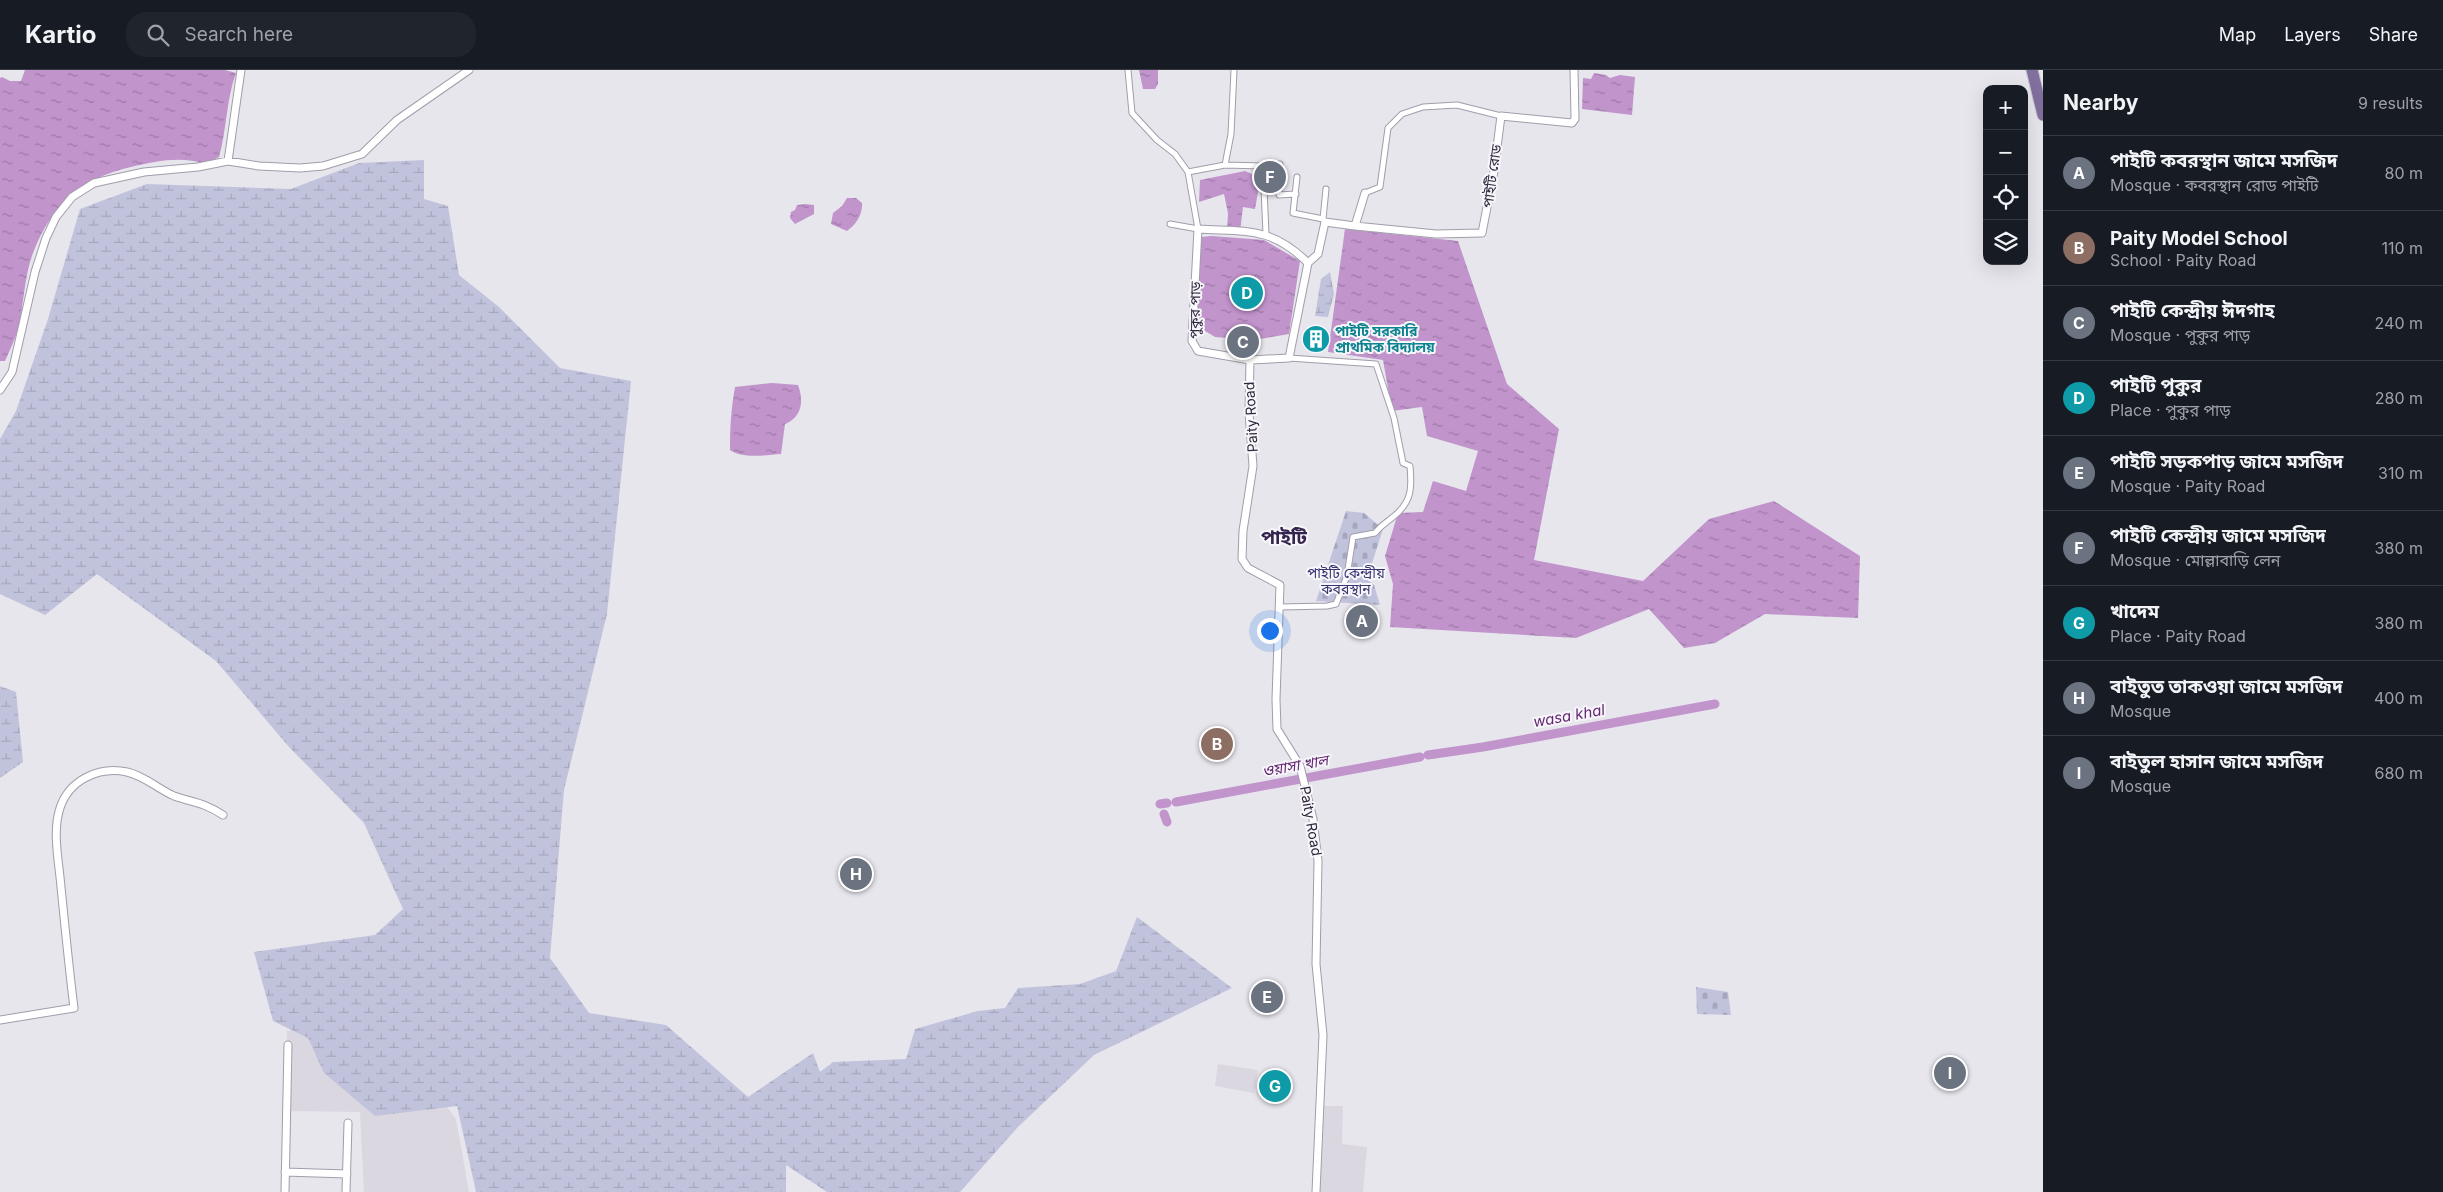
<!DOCTYPE html>
<meta charset="utf-8">
<style>
body{margin:0;font-family:Inter,"Noto Sans Bengali",sans-serif;background:#20242c;color:#f1f3f6}
.controls{position:absolute;right:15px;top:15px;display:grid;overflow:hidden;border-radius:10px;box-shadow:0 5px 20px #0002}
.controls button{width:45px;height:45px;display:grid;place-items:center;padding:0;border:0;border-bottom:1px solid #363941;background:#171b24;color:#f1f3f6;font:25px sans-serif}
.you{position:absolute;left:1269px;top:560px;width:18px;height:18px;margin:-12px;border:4px solid #fff;border-radius:50%;background:#1a73e8;box-shadow:0 0 0 8px #1a73e833}
.badge{display:grid;place-items:center;width:32px;height:32px;border-radius:50%;background:#8c9099;color:#fff;font-size:16px;font-weight:700}
.pin{position:absolute;translate:-50% -50%;border:2px solid #fff;box-shadow:0 1px 5px #0006}
.list{margin:0;padding:0;list-style:none}
h2{display:flex;justify-content:space-between;align-items:center;height:65px;margin:0;padding:0 20px;font-size:21px}
h2 small{font-size:16px;font-weight:400;color:#9ea1a6}
.list li{display:grid;grid-template-columns:32px 1fr auto;gap:15px;align-items:center;box-sizing:border-box;height:75px;padding:0 20px;border-top:1px solid #363941}
.list b{display:block;font-size:19px;white-space:nowrap}
.list p{margin:0;font-size:16px;white-space:nowrap;color:#9ea1a6}
.list em{font-size:16px;font-style:normal;color:#9ea1a6}
.icon{flex:none;width:28px;height:28px;fill:none;stroke:currentColor;stroke-width:2;stroke-linecap:round;stroke-linejoin:round}
.map{position:relative;flex:none;width:2043px;height:1122px;overflow:hidden}
header{display:flex;align-items:center;gap:30px;box-sizing:border-box;height:70px;padding:0 25px;background:#171b24;border-bottom:1px solid #363941}
header strong{font-size:24px}
nav{display:flex;gap:28px;margin-inline-start:auto;font-size:18px}
.search{width:350px;height:45px;background:#20242c;display:flex;align-items:center;gap:12px;box-sizing:border-box;padding:0 18px;border-radius:20px;color:#9ea1a6;font-size:19px}
main{display:flex}
aside{flex:1;background:#171b24}
.map>svg:first-child{display:block}
.built{fill:#dad7e1}
.wetland{fill:url(#wetland-marsh)}
.cemetery{fill:url(#cemetery-stones)}
.water{fill:url(#water-ripples)}
.lines{fill:none;stroke-linecap:round;stroke-linejoin:round}
.canal{stroke:#c194cc;stroke-width:9}
.pedestrian-casing{stroke:#a19daa;stroke-width:7}
.minor-casing{stroke:#a19daa;stroke-width:9}
.primary-casing{stroke:#c5c2c9;stroke-width:13}
.pedestrian{stroke:#fff;stroke-width:5}
.minor{stroke:#fff;stroke-width:7}
.primary{stroke:#816f9e;stroke-width:11}
.labels{text-anchor:middle;stroke-width:4;stroke-linejoin:round;paint-order:stroke}
.street-label{font-size:14px;fill:#2f263d;stroke:#f7f6fa}
.culture-label{font-size:14px;font-weight:bold;fill:#0d838f;stroke:#f7f6fa;text-anchor:start}
.park-label{font-size:14px;fill:#373570;stroke:#f7f6fa}
.water-label{font-size:15px;font-style:italic;fill:#652673;stroke:#f7f6fa}
.district-label{font-size:19px;font-weight:bold;fill:#35244e;stroke:#f7f6fa}
</style>
<header>
<strong>Kartio</strong>
<div class="search"><svg class="icon" aria-label="search" viewBox="0 0 24 24"><circle cx="10" cy="10" r="6"/><path d="M15 15l6 6"/></svg>Search here</div>
<nav><a>Map</a><a>Layers</a><a>Share</a></nav>
</header>
<main>
<div class="map">
<svg width="2043" height="1122" viewBox="0 0 2043 1122">
<defs>
<pattern id="wetland-marsh" width="20" height="14" patternUnits="userSpaceOnUse" patternTransform="scale(1.25)"><rect width="20" height="14" fill="#c1c3dc"/><path d="M1 5h8M5 5V1M11 12h8M15 12V8" fill="none" stroke="#a6a7be"/></pattern>
<pattern id="cemetery-stones" width="16" height="16" patternUnits="userSpaceOnUse" patternTransform="scale(1.25)"><rect width="16" height="16" fill="#c1c3dc"/><path d="M2 7V4a2 2 0 0 1 4 0v3zM10 15v-3a2 2 0 0 1 4 0v3z" fill="#a6a7be"/></pattern>
<pattern id="water-ripples" width="26" height="14" patternUnits="userSpaceOnUse" patternTransform="scale(1.25)"><rect width="26" height="14" fill="#c194cc"/><path d="M2 4q2-2 4 0t4 0M15 11q2-2 4 0t4 0" fill="none" stroke="#9d79a7"/></pattern>
</defs>
<rect width="100%" height="100%" fill="#e7e6ed"/>
<!-- built -->
<path class="built" d="M329,955l65,8 62,86 13,73h-105l-4,-80 -74,-1 1,-80z
M1218,994l40,6 -4,23 -39,-7z
M1322,1036h21l-1,38 25,3 -4,45h-44z"/>
<!-- wetland -->
<path class="wetland" d="M424,90v39l24,7 11,69 40,32 61,61 71,13 -24,233 -43,176 -14,168 39,55 77,12 82,72 65,-44 7,19 13,-10 73,-3 9,-30 63,-18 27,-3 13,-20 62,-4 36,-13 21,-54 95,71 -138,67 -76,72 -58,65h-133l-41,-27v27h-310l-19,-86 -82,10 -51,-43 -16,-35 -35,-17 -19,-69 121,-17 28,-26 -39,-86 -75,-76 -73,-86 -119,-87 -52,41 -45,-21v-155l16,-28 32,-92 32,-110 67,-25 144,5 68,-26z
M1330,202l4,22 -6,23 -13,-1 6,-37z
M0,616l16,6 7,70 -23,16z"/>
<!-- cemetery -->
<path class="cemetery" d="M1346,441l18,2 19,16 -16,50 7,6 6,20 -64,-4z
M1696,917l32,5 3,23 -34,-1z"/>
<!-- water -->
<path class="water" d="M25,0h200l11,3c-10,27 -9,56 -17,84l-13,7c-26,-8 -49,-3 -75,3 -50,11 -80,39 -98,86 -9,24 -9,51 -15,76 -3,10 -8,21 -13,32h-5v-283l2,-1 8,4h11z
M1139,0h19v14l-3,5h-12z
M1594,3l12,2 4,3 10,-3 15,2 -3,38 -50,-6 1,-31 8,1z
M1245,101l7,3 8,7 -5,28 -12,-2 -3,25 -13,-1 1,-18 -4,-19 -25,8 1,-22z
M847,128h9l6,5c1,11 -6,22 -15,28l-16,-7 2,-11 9,-7z
M805,134l9,1v9l-19,10 -5,-6 1,-6 4,-2 2,-5z
M1345,159l113,12 49,143 52,45 -25,131 109,21 66,-62 65,-18 86,55 -2,62 -93,-4 -50,29 -31,5 -35,-39 -73,29 -186,-11 3,-43 -8,-28 13,-43 25,-1 10,-31 33,10 12,-40 -51,-15 -5,-29 -30,4 -9,-51 -55,-8z
M1212,166l52,4 36,21 -11,73 -35,6 -39,-3 -18,-11 4,-89z
M772,313l26,2c6,16 4,32 -13,39l-4,30c-15,1 -39,5 -51,-4 0,-23 1,-40 5,-63z"/>
<g class="lines">
<!-- canal -->
<path class="canal" d="M1428,685l55,-8 232,-43
M1176,732l244,-45
M1160,734l7,-1
M1164,744l3,8"/>
<defs>
<path id="pedestrian" d="M1128,0l4,43 25,27 18,14 13,18
M1225,95l6,-31 3,-64
M1263,96l3,68
M1297,107l-4,36 30,6 2,3
M1365,123l15,-6 8,-59 14,-14 21,-7 34,-2 44,11
M1323,149l3,-30
M1170,154l28,5 -10,-57 37,-7 38,1 17,-2 -1,31 17,-1
M1281,537l46,-1 9,-2 11,-28 6,-39 22,-4c6,-8 11,-10 18,-16 19,-15 19,-29 17,-51l-7,-3 -9,-45 -18,-54 -87,-6"/>
<path id="minor" d="M228,91l13,-91
M1355,156l81,8 46,-1 12,-62 7,-55 71,7 3,-4 -1,-49
M1198,159c48,3 73,-3 110,34l-19,95 -39,2 -52,-9 -6,-10z
M1308,193l10,-9 7,-32 30,4 10,-33
M1250,290l-1,53 4,53 -10,65 -1,28 6,9 32,17 -4,114 1,30 23,37 13,53 5,42 -2,103 7,71 -7,157
M0,320l12,-18 23,-100 11,-34 10,-21 16,-20 22,-14 50,-11 54,-5 30,-6 31,5 41,2 23,-2 39,-12 35,-34 72,-50
M0,950l74,-12c-5,-40 -9,-81 -13,-121 -2,-25 -9,-55 -1,-79 9,-28 39,-42 67,-36 18,4 31,17 47,24 20,7 29,6 49,19
M285,1102l62,2
M285,1122l3,-147
M346,1122l2,-69"/>
<path id="primary" d="M2032,0l11,45"/>
</defs>
<!-- pedestrian casing -->
<use href="#pedestrian" class="pedestrian-casing"/>
<!-- minor casing -->
<use href="#minor" class="minor-casing"/>
<!-- primary casing -->
<use href="#primary" class="primary-casing"/>
<!-- pedestrian -->
<use href="#pedestrian" class="pedestrian"/>
<!-- minor -->
<use href="#minor" class="minor"/>
<!-- primary -->
<use href="#primary" class="primary"/>
</g>
<!-- icons -->
<defs>
<symbol id="building-disc" viewBox="-11 -11 22 22"><circle r="9.5" fill="#0f9aa8" stroke="#f7f6fa"/><path d="M-4-6H4V6H1V3H-1V6H-4ZM-2.5-4.3h1.7v1.8h-1.7ZM.8-4.3h1.7v1.8H.8ZM-2.5-1h1.7V.8h-1.7ZM.8-1h1.7V.8H.8Z" fill="#fff"/></symbol>
</defs>
<g fill-rule="evenodd">
<use href="#building-disc" x="1300" y="253" width="32" height="32"/>
</g>
<g class="labels">
<!-- street labels -->
<g class="street-label">
<text transform="translate(1492 106) rotate(-82)" y="5">পাইটি রোড</text>
<text transform="translate(1195 240) rotate(-89)" y="5">পুকুর পাড়</text>
<text transform="translate(1251 347) rotate(-93)" y="5">Paity Road</text>
<text transform="translate(1311 751) rotate(80)" y="5">Paity Road</text>
</g>
<!-- culture labels -->
<g class="culture-label">
<text x="1335" y="266">পাইটি সরকারি<tspan x="1335" dy="16">প্রাথমিক বিদ্যালয়</tspan></text>
</g>
<!-- park labels -->
<g class="park-label">
<text x="1346" y="508">পাইটি কেন্দ্রীয়<tspan x="1346" dy="16">কবরস্থান</tspan></text>
</g>
<!-- water labels -->
<g class="water-label">
<text transform="translate(1569 646) rotate(-10)" y="5">wasa khal</text>
<text transform="translate(1295 696) rotate(-10)" y="5">ওয়াসা খাল</text>
</g>
<!-- district labels -->
<g class="district-label">
<text x="1284" y="474">পাইটি</text>
</g>
</g>
</svg>
<div class="controls">
<button>+</button>
<button>−</button>
<button><svg class="icon" aria-label="locate" viewBox="0 0 24 24"><circle cx="12" cy="12" r="6"/><path d="M12 2v4M12 18v4M2 12h4M18 12h4"/></svg></button>
<button><svg class="icon" aria-label="layers" viewBox="0 0 24 24"><path d="M12 4l9 5-9 5-9-5zM3 14l9 5 9-5"/></svg></button>
</div>
<div class="you"></div>
<div class="pin badge" style="left:1362px;top:551px;background:#6b7280">A</div>
<div class="pin badge" style="left:1217px;top:674px;background:#8d6e63">B</div>
<div class="pin badge" style="left:1243px;top:272px;background:#6b7280">C</div>
<div class="pin badge" style="left:1247px;top:223px;background:#0f9aa8">D</div>
<div class="pin badge" style="left:1267px;top:927px;background:#6b7280">E</div>
<div class="pin badge" style="left:1270px;top:107px;background:#6b7280">F</div>
<div class="pin badge" style="left:1275px;top:1016px;background:#0f9aa8">G</div>
<div class="pin badge" style="left:856px;top:804px;background:#6b7280">H</div>
<div class="pin badge" style="left:1950px;top:1003px;background:#6b7280">I</div>
</div>
<aside>
<h2>Nearby<small>9 results</small></h2>
<ul class="list">
<li><span class="badge" style="background:#6b7280">A</span><div><b>পাইটি কবরস্থান জামে মসজিদ</b><p>Mosque · কবরস্থান রোড পাইটি</p></div><em>80 m</em></li>
<li><span class="badge" style="background:#8d6e63">B</span><div><b>Paity Model School</b><p>School · Paity Road</p></div><em>110 m</em></li>
<li><span class="badge" style="background:#6b7280">C</span><div><b>পাইটি কেন্দ্রীয় ঈদগাহ</b><p>Mosque · পুকুর পাড়</p></div><em>240 m</em></li>
<li><span class="badge" style="background:#0f9aa8">D</span><div><b>পাইটি পুকুর</b><p>Place · পুকুর পাড়</p></div><em>280 m</em></li>
<li><span class="badge" style="background:#6b7280">E</span><div><b>পাইটি সড়কপাড় জামে মসজিদ</b><p>Mosque · Paity Road</p></div><em>310 m</em></li>
<li><span class="badge" style="background:#6b7280">F</span><div><b>পাইটি কেন্দ্রীয় জামে মসজিদ</b><p>Mosque · মোল্লাবাড়ি লেন</p></div><em>380 m</em></li>
<li><span class="badge" style="background:#0f9aa8">G</span><div><b>খাদেম</b><p>Place · Paity Road</p></div><em>380 m</em></li>
<li><span class="badge" style="background:#6b7280">H</span><div><b>বাইতুত তাকওয়া জামে মসজিদ</b><p>Mosque</p></div><em>400 m</em></li>
<li><span class="badge" style="background:#6b7280">I</span><div><b>বাইতুল হাসান জামে মসজিদ</b><p>Mosque</p></div><em>680 m</em></li>
</ul>
</aside>
</main>
